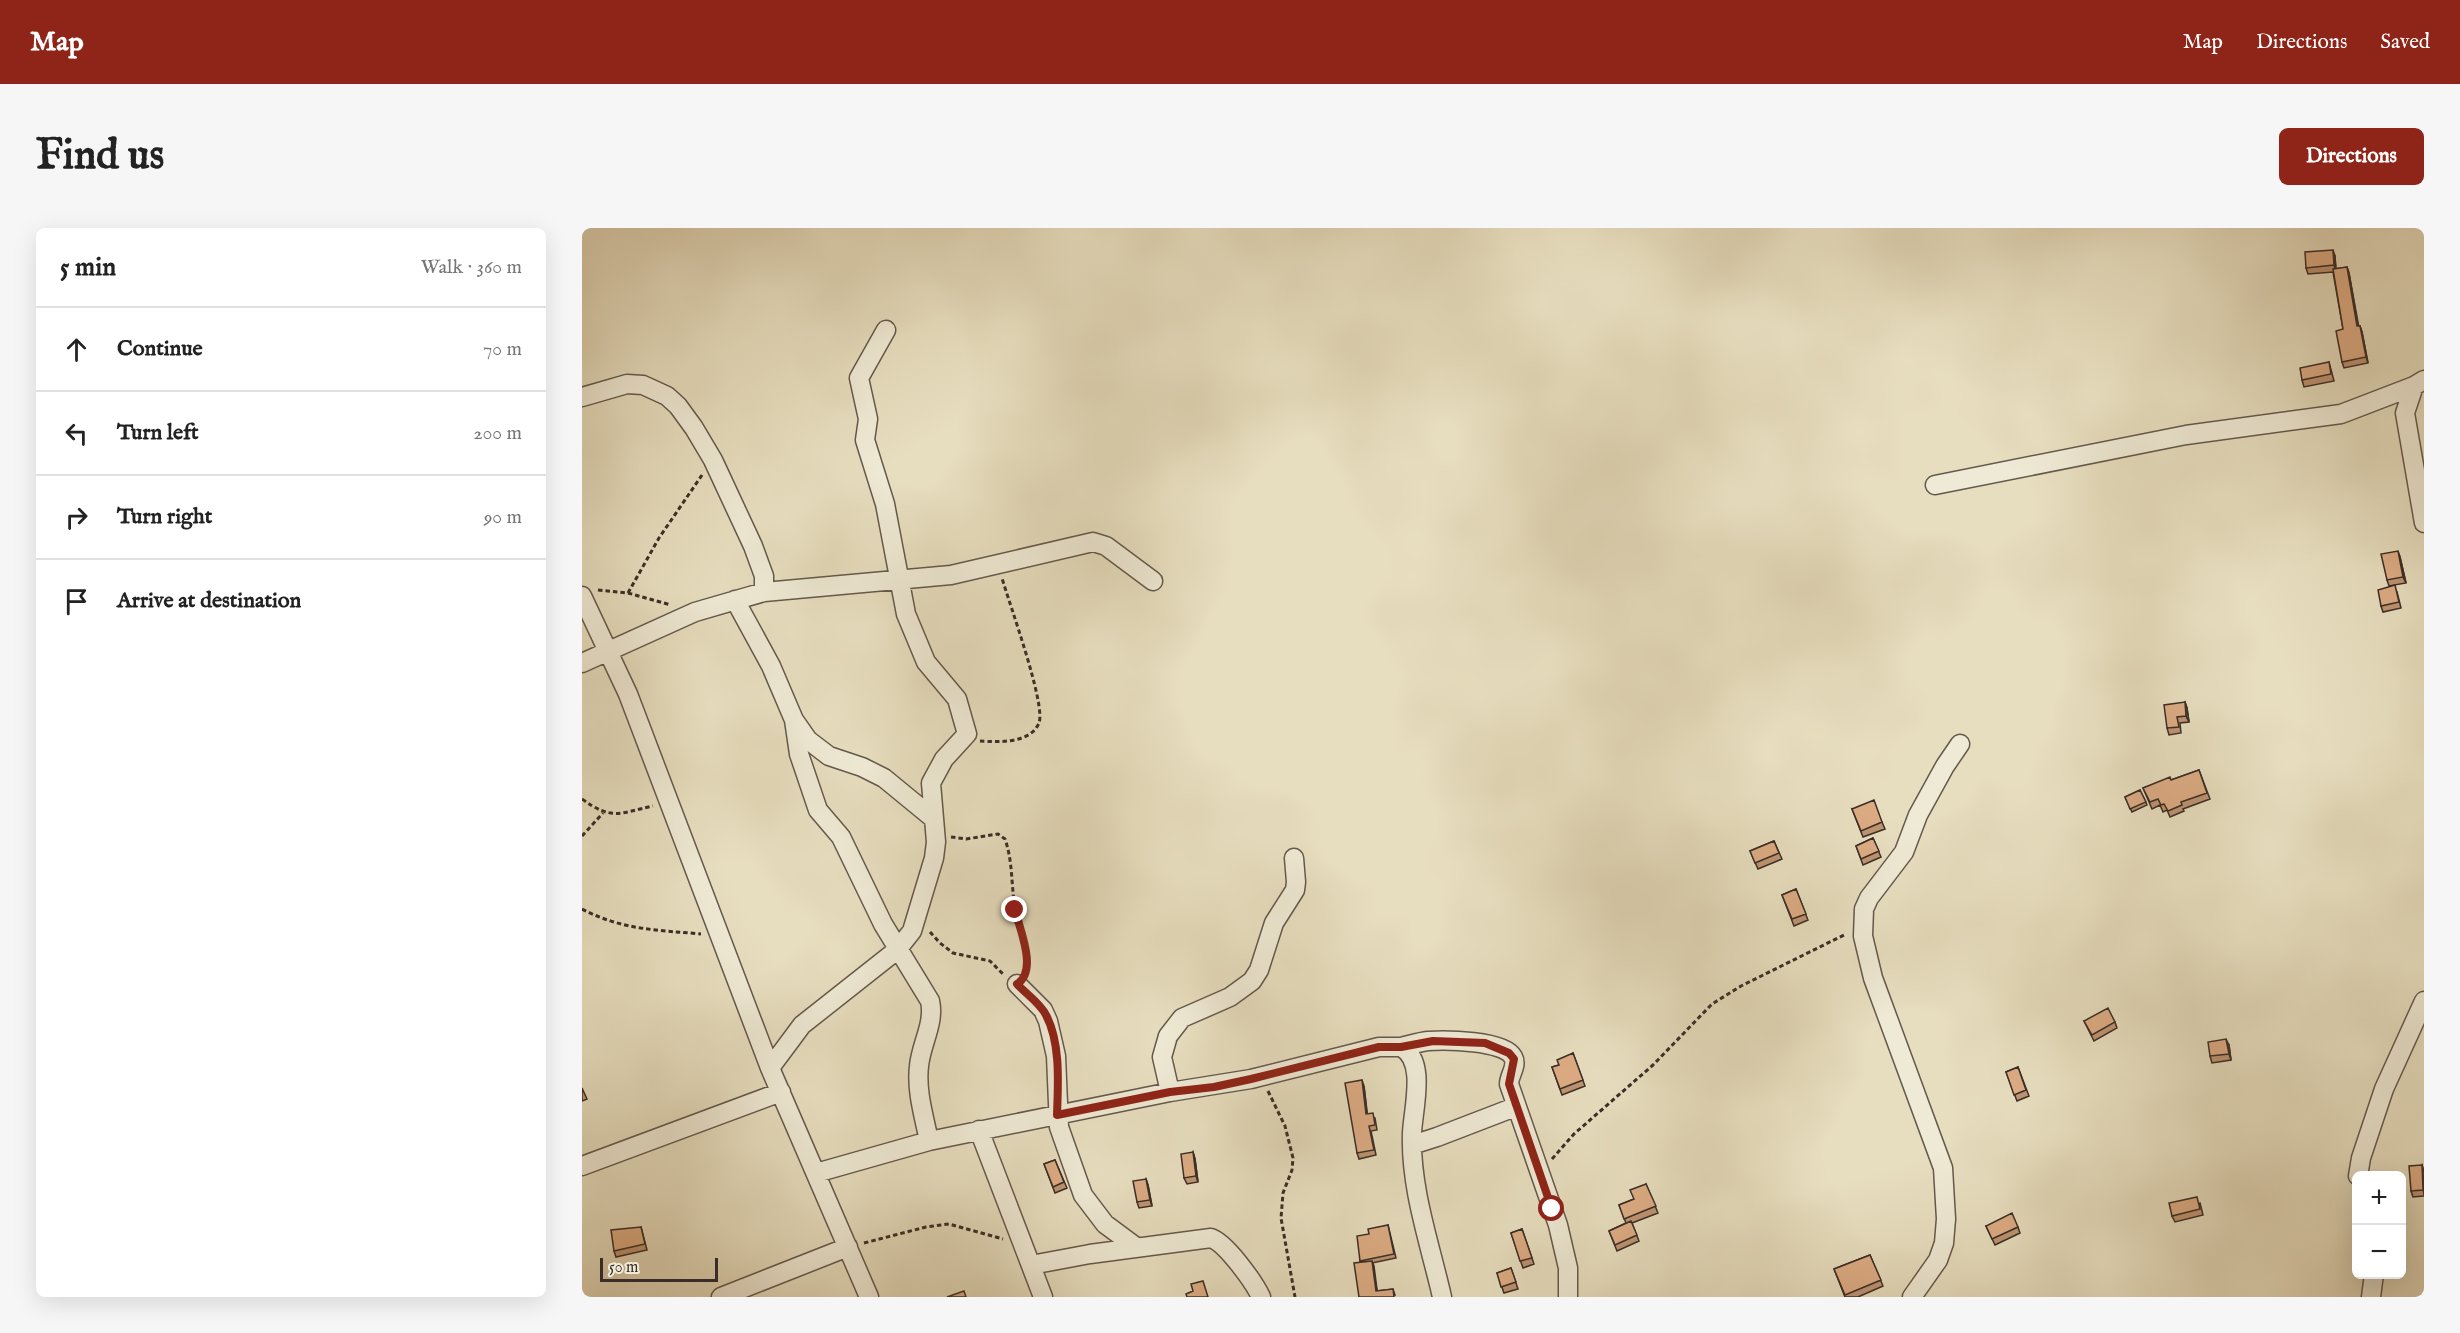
<!DOCTYPE html>
<meta charset="utf-8">
<style>
body{margin:0;font-family:"IM FELL English",serif;background:#f6f6f6;color:#222}
.controls{position:absolute;right:18px;bottom:18px;display:grid;overflow:hidden;border-radius:9px;box-shadow:0 6px 24px #0002}
.controls button{width:54px;height:54px;display:grid;place-items:center;padding:0;border:0;border-bottom:2px solid #e0e0e0;background:#fff;color:#222;font:30px sans-serif}
.scale{position:absolute;left:18px;bottom:15px;width:118px;box-sizing:border-box;padding-left:6px;border:3px solid #3a2d27;border-top:0;font-size:16px;line-height:21px;white-space:nowrap;color:#3a2d27;-webkit-text-stroke:4px #efead5;paint-order:stroke}
.stop{position:absolute;width:18px;height:18px;margin:-14px;border:4px solid #8f2418;border-radius:50%;background:#fff}
.stop.end{background:#8f2418;border-color:#fff;box-shadow:0 2px 6px #0008}
.list{margin:0;padding:0;list-style:none}
h2{display:flex;justify-content:space-between;align-items:center;height:78px;margin:0;padding:0 24px;font-size:26px}
h2 small{font-size:20px;font-weight:400;color:#767676}
.list li{display:grid;grid-template-columns:39px 1fr auto;gap:18px;align-items:center;box-sizing:border-box;height:84px;padding:0 24px;border-top:2px solid #e0e0e0}
.list b{display:block;font-size:22px;white-space:nowrap}
.list em{font-size:20px;font-style:normal;color:#767676}
.icon{flex:none;width:33px;height:33px;fill:none;stroke:currentColor;stroke-width:2;stroke-linecap:round;stroke-linejoin:round}
.map{position:relative;flex:none;width:1842px;height:1069px;overflow:hidden;border-radius:9px}
header{display:flex;align-items:center;gap:36px;box-sizing:border-box;height:84px;padding:0 30px;background:#8f2418;color:#fff}
header strong{font-size:28px}
nav{display:flex;gap:33px;margin-inline-start:auto;font-size:21px}
.intro{display:flex;align-items:center;justify-content:space-between;box-sizing:border-box;height:144px;padding:0 36px}
h1{margin:0;font-size:42px}
.button{padding:15px 27px;border-radius:9px;background:#8f2418;color:#fff;font-size:21px;font-weight:700}
main{display:flex;gap:36px;padding:0 36px}
aside{flex:1;background:#fff;border-radius:9px;box-shadow:0 6px 24px #0002}
.map>svg:first-child{display:block}
.lines{fill:none;stroke-linecap:round;stroke-linejoin:round}
.minor-casing{stroke:#65594d;stroke-width:21}
.path{stroke:#3a2d27;stroke-width:3;stroke-dasharray:4.5 3;stroke-linecap:butt}
.minor{stroke:#efead5;stroke-width:18}
.wall{fill:#be9472;stroke:#3a2d27;stroke-width:1.5}
.shaded-wall{fill:#9b785c;stroke:#3a2d27;stroke-width:1.5}
.building{fill:#ddac84;stroke:#3a2d27;stroke-width:1.5}
.route{stroke:#8f2418;stroke-width:8}
</style>
<header>
<strong>Map</strong>
<nav><a>Map</a><a>Directions</a><a>Saved</a></nav>
</header>
<div class="intro"><h1>Find us</h1><a class="button">Directions</a></div>
<main>
<aside>
<h2>5 min<small>Walk · 360 m</small></h2>
<ul class="list">
<li><svg class="icon" aria-label="ahead" viewBox="0 0 24 24"><path d="M12 20V5M6 11l6-6 6 6"/></svg><div><b>Continue</b></div><em>70 m</em></li>
<li><svg class="icon" aria-label="left" viewBox="0 0 24 24"><path d="M17 20v-9H6M10 6l-5 5 5 5"/></svg><div><b>Turn left</b></div><em>200 m</em></li>
<li><svg class="icon" aria-label="right" viewBox="0 0 24 24"><path d="M7 20v-9h11M14 6l5 5-5 5"/></svg><div><b>Turn right</b></div><em>90 m</em></li>
<li><svg class="icon" aria-label="arrive" viewBox="0 0 24 24"><path d="M6 21V4h12l-3 4 3 4H6"/></svg><div><b>Arrive at destination</b></div></li>
</ul>
</aside>
<div class="map">
<svg width="1842" height="1069" viewBox="0 0 1842 1069">
<rect width="100%" height="100%" fill="#e7debf"/>
<filter id="stains"><feTurbulence type="fractalNoise" baseFrequency=".00333" numOctaves="4"/><feColorMatrix values="0 0 0 0 .2 0 0 0 0 .09 0 0 0 0 .02 0 0 0 .5 -.17"/></filter>
<radialGradient id="worn" r=".72"><stop offset=".6" stop-color="#630" stop-opacity="0"/><stop offset="1" stop-color="#630" stop-opacity=".3"/></radialGradient>
<g class="lines">
<defs>
<path id="minor" d="M1832,158l-9,27 19,110
M0,169l45,-13 16,1 24,11 11,10 16,22 19,32 40,86 11,30v16
M1353,257l251,-50 155,-21 73,-28 10,-6
M0,368l46,98 142,374 99,229
M153,372l36,66 23,54 14,20 21,16 33,11 22,11 50,41
M0,435l113,-51 69,-20 187,-17 142,-33 13,4 47,35
M212,492l5,34 19,56 23,27 42,87 47,77c5,22 -9,43 -11,65 -3,25 5,50 10,75
M435,756l26,26 5,11 8,35 3,71 24,68 22,29 31,23
M819,819c9,-2 18,-5 27,-6 17,-1 76,-1 85,16 5,9 -4,18 -4,27l49,141 10,43v29
M188,840l32,-43 95,-75 15,-19 22,-73 2,-16 -5,-59 13,-24 23,-25 -10,-35 -31,-37 -20,-48 -21,-110 -20,-64 3,-21 -9,-41 27,-48
M588,864l-8,-35 6,-21 14,-18 48,-21 22,-16 7,-11 15,-47 21,-33 1,-8 -2,-24
M397,902l64,167
M830,917l25,-8 78,-30
M0,938l199,-74
M234,945l113,-32 241,-49 81,-13 128,-32h22c26,13 12,62 11,86 -2,55 18,111 30,164
M1776,948l3,-18 23,-69 40,-88
M449,1037l59,-11 121,-16c15,5 43,44 50,59
M139,1069l127,-50
M1330,1069l26,-37 6,-17 2,-24 -3,-51 -70,-190 -10,-42 1,-27 5,-11 35,-46 14,-37 27,-49 15,-22
M1789,1069l3,-23"/>
</defs>
<!-- minor casing -->
<use href="#minor" class="minor-casing"/>
<!-- path -->
<path class="path" d="M16,362l30,3 43,12
M46,365l31,-55 43,-63
M398,513c18,1 50,3 59,-18 7,-19 -30,-120 -37,-145
M0,571c30,22 38,14 71,7
M0,608l21,-23
M369,609l15,2 32,-5 7,5c8,23 6,46 10,69 3,21 14,42 12,64
M0,681c40,21 75,21 119,25
M348,704l10,11 13,10 37,8 14,14
M686,863l17,35 8,32 -1,12 -9,23 -2,25 14,79
M970,931l22,-25 79,-69 59,-61 29,-18 105,-52
M282,1015l62,-16 23,-3 54,15"/>
<!-- minor -->
<use href="#minor" class="minor"/>
</g>
<!-- wall -->
<path class="wall" d="M1753,28l1,13 11,-2 2,6 9,53h2l2,6 6,31 -24,5 -2,-6 1,-33 -10,-57 -25,2 -2,-6z
M1747,134l5,19 -30,6 -2,-7z
M1818,329l6,26 -17,3 -2,-6z
M1815,364l4,16 -18,4 -2,-6z
M1603,474l2,6 2,14 -9,1 1,10 -12,2 -2,-7z
M1617,542l11,29 -27,10 1,2 -14,6 -3,-7 -4,2 -3,-7 -8,4 -9,-21 28,-8z
M1558,562l7,15 -15,7 -7,-15z
M1270,581l30,13 3,7 -22,8z
M1291,610l8,19 -18,8 -7,-19z
M1192,613l8,18 -24,10 -8,-18z
M1214,661l12,31 -14,6 -12,-31z
M1502,793l31,1 2,6 -23,13z
M1647,817l2,15 -19,3 -2,-7z
M991,825l12,33 -23,9 -10,-28 7,-2z
M1436,839l11,29 -12,5 -11,-29z
M782,858l3,28 8,4 2,12 -6,1 5,24 -17,4 -2,-6z
M0,860l5,11 -5,2z
M611,924l2,7 3,23 -11,2 -3,-6z
M473,932l12,28 -12,5 -11,-29z
M1840,937l2,7v24l-11,1 -2,-6z
M564,951l2,6 4,21 -13,2 -2,-6z
M1064,956l12,29 -26,10 7,18 -22,10 -8,-20 17,-8 -7,-18 15,-6z
M1618,975l3,12 -28,7 -3,-6z
M806,997l8,33 -24,5 5,28 16,-2 2,6 -36,2 1,-36 9,-27z
M1404,998l32,1 2,6 -25,12z
M59,999l6,23 -31,7 -2,-6z
M940,1001l12,35 -11,4 -12,-35z
M1288,1027l13,31 -25,11h-13l-11,-28z
M929,1040l7,21 -14,4 -7,-20z"/>
<!-- shaded-wall -->
<path class="shaded-wall" d="M1751,22l2,6 1,16 -2,-7z
M1765,39l2,6 11,60 -3,-7z
M1778,98l2,6 6,31 -2,-6z
M1816,323l2,6 6,26 -3,-6z
M1603,474l2,6 2,14 -3,-6z
M1644,811l3,6 2,15 -2,-6z
M780,852l2,6 4,33 -2,-5z
M611,924l2,7 3,23 -2,-6z
M1840,937l2,7v22l-1,-4z
M564,951l2,6 4,21 -2,-6z
M790,1033l2,5 4,31 -2,-6z"/>
<!-- building -->
<path class="building" d="M1751,22l1,15 -28,3 -1,-16z
M1765,39l10,59h3l6,31 -24,5 -6,-31 7,-2 -10,-60z
M1747,134l2,12 -29,6 -2,-12z
M1816,323l5,26 -16,3 -6,-26z
M1813,357l4,17 -18,4 -3,-16z
M1603,474l1,14 -9,1 2,10 -12,1 -3,-23z
M1617,542l8,23 -26,9 1,3 -14,6 -4,-7 -3,1 -3,-6 -8,3 -7,-14 27,-11 1,3z
M1558,562l6,12 -16,7 -5,-12z
M1292,572l8,22 -21,9 -9,-22z
M1291,610l6,13 -18,8 -5,-13z
M1192,613l5,12 -24,10 -5,-12z
M1214,661l10,25 -14,5 -10,-24z
M1526,780l7,14 -23,13 -8,-14z
M1644,811l3,15 -19,2 -2,-14z
M991,825l10,27 -23,9 -8,-22 7,-2 -2,-5z
M1436,839l8,23 -12,5 -8,-23z
M780,852l4,34 7,-1 2,12 -6,1 5,24 -17,3 -12,-70z
M611,924l3,24 -12,2 -3,-24z
M473,932l9,22 -11,5 -9,-23z
M1840,937l1,25 -12,1 -2,-25z
M564,951l4,21 -13,2 -4,-21z
M1064,956l10,22 -32,13 -5,-14 15,-6 -4,-9z
M1615,969l3,12 -28,7 -3,-13z
M1430,985l6,14 -26,12 -6,-13z
M1049,993l6,14 -22,10 -6,-14z
M806,997l6,29 -34,7 -3,-25 12,-2 -1,-5z
M59,999l4,17 -31,7 -3,-21z
M940,1001l10,29 -12,3 -9,-28z
M1288,1027l11,25 -36,15 -11,-26z
M790,1033l4,30 17,-2 1,8h-35l-5,-34z
M929,1040l5,14 -15,5 -4,-14z
M621,1053l5,16h-21l-1,-3 7,-3 -2,-7z
M382,1063l2,6h-19z"/>
<g class="lines">
<!-- route -->
<path class="route" d="M433,682c5,20 23,61 2,74 9,10 23,19 29,31 15,28 12,70 11,100l113,-23 44,-5 37,-8 128,-32h22l32,-6 52,2 24,10 5,6 -5,25 43,125"/>
</g>
<rect width="100%" height="100%" filter="url(#stains)"/>
<rect width="100%" height="100%" fill="url(#worn)"/>
</svg>
<div class="controls">
<button>+</button>
<button>−</button>
</div>
<div class="scale">50 m</div>
<div class="stop" style="left:970px;top:981px"></div>
<div class="stop end" style="left:433px;top:682px"></div>
</div>
</main>
